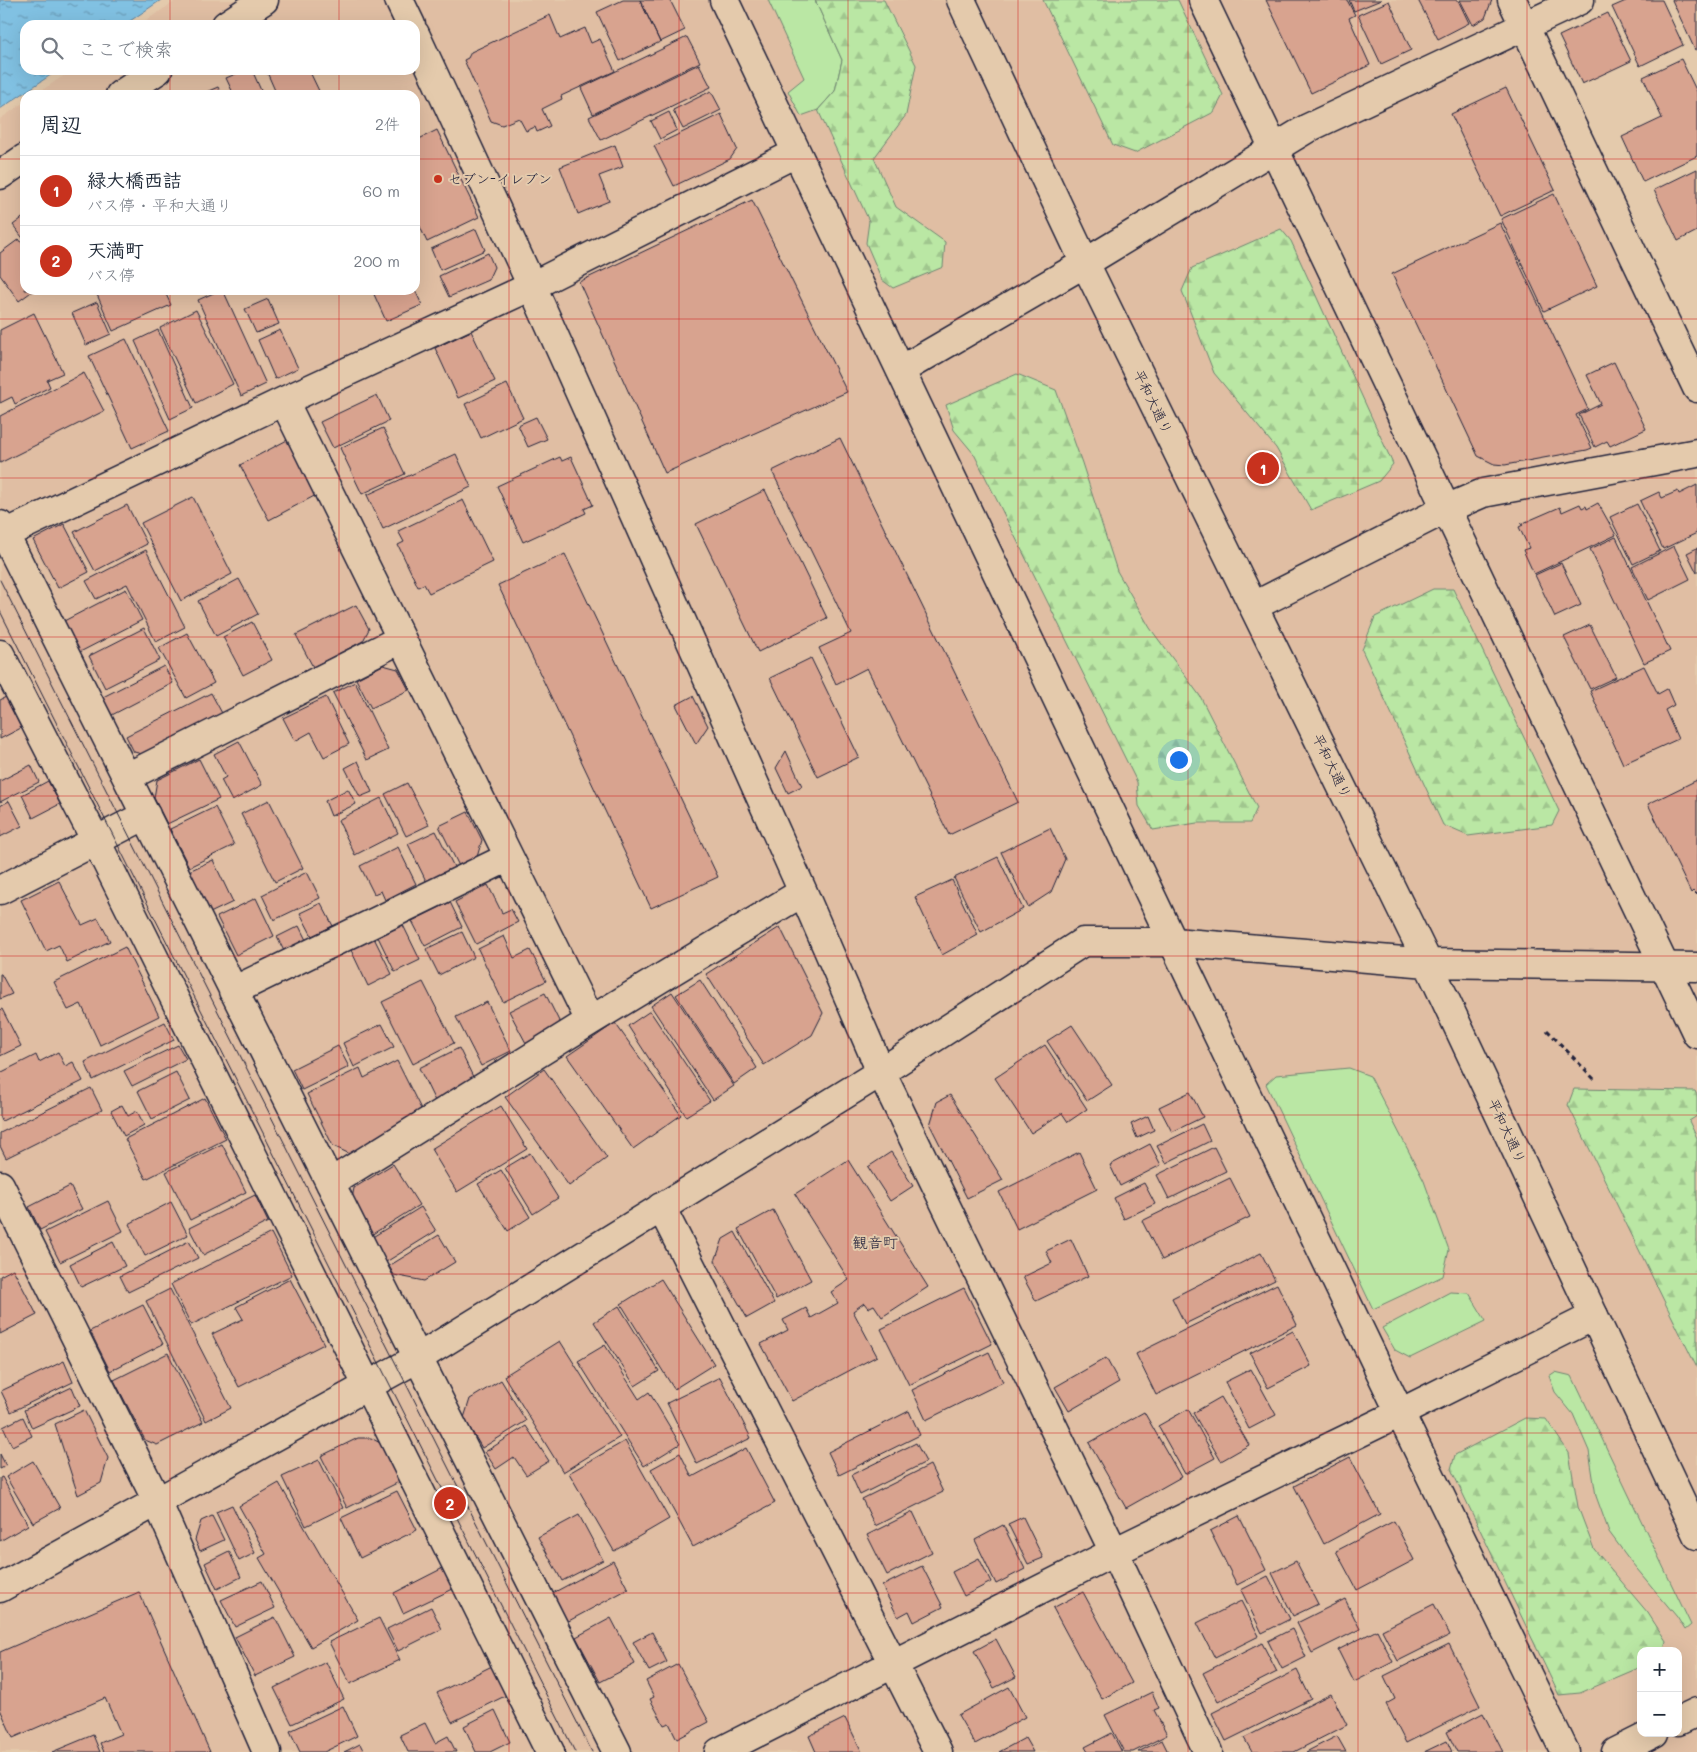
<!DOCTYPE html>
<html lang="ja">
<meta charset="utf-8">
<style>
body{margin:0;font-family:Mali,"Klee One",sans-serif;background:#f6f6f7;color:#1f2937}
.controls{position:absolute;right:15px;bottom:15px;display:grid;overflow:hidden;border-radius:10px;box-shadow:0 5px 20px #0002}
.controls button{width:45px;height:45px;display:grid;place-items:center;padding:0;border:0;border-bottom:1px solid #e0e1e3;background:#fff;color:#1f2937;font:25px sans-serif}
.you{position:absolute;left:1178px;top:759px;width:18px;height:18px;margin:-12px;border:4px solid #fff;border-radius:50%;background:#1a73e8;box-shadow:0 0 0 8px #1a73e833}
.badge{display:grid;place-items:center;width:32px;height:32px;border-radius:50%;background:#c8321e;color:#fff;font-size:16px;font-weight:700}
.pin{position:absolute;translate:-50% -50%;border:2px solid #fff;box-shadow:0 1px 5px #0006}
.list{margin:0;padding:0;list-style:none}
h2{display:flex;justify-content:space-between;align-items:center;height:65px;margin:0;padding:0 20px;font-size:21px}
h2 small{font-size:16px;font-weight:400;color:#747a83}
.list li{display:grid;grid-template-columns:32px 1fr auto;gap:15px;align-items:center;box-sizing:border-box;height:70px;padding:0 20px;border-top:1px solid #e0e1e3}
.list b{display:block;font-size:19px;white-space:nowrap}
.list p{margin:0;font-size:16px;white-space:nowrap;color:#747a83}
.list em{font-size:16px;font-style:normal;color:#747a83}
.icon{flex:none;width:28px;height:28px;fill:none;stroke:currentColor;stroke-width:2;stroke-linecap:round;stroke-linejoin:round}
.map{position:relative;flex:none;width:1697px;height:1752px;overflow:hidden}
.search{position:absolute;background:#fff;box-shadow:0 5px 20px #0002;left:20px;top:20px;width:400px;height:55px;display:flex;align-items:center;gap:12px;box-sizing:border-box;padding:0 18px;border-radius:15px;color:#747a83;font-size:19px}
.panel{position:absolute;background:#fff;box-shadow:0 5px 20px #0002;left:20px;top:90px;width:400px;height:205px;border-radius:15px}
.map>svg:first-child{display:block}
.built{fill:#e0bea3;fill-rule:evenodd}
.grass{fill:#bae7a4;stroke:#6e8470}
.forest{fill:url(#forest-firs);stroke:#6e8470}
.water{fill:url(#water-ripples);stroke:#5b819f}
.building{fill:#d8a38f;stroke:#22223b}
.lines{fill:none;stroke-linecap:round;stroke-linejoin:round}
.street-casing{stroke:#22223b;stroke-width:31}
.secondary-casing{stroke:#22223b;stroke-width:31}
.path{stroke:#22223b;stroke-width:3;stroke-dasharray:5 4;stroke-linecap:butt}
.street{stroke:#e4caac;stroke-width:28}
.secondary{stroke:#e4caac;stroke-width:28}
.tram{stroke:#22223b;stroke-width:1}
.grid{fill:none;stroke:#d62828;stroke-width:1;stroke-opacity:0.55}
.poi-dot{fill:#c8321e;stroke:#e4caac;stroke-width:2}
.labels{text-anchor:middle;stroke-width:4;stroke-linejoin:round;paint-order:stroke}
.poi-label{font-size:14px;fill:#22223b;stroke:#e4caac;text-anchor:start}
.street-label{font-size:14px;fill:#22223b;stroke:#e4caac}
.neighbourhood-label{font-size:15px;fill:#22223b;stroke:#e4caac}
</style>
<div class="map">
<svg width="1697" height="1752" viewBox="0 0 1697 1752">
<defs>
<pattern id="forest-firs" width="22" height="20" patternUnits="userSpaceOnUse" patternTransform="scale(1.25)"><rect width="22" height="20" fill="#bae7a4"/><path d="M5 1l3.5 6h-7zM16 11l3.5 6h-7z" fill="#a0c68e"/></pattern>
<pattern id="water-ripples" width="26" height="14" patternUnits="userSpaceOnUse" patternTransform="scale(1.25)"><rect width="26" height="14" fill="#81c1e2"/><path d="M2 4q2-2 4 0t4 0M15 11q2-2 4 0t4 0" fill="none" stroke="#699cb8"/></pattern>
</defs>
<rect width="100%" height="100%" fill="#e4caac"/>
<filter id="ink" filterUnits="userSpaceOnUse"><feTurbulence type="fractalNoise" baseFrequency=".02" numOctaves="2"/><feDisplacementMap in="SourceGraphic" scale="10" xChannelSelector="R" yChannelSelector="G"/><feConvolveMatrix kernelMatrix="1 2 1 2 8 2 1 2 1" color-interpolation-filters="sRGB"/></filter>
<g filter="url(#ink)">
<!-- built -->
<path class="built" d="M177,0h1333l187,392v1360h-1697v-1633l25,-17v188h390v-195h-380l37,-25h343v-45h-276zM1641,1651h37v82h-37z"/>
<!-- grass -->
<path class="grass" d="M768,0h47l27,60 -7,31 -17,19 -17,6 -13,-25 16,-13z
M1349,1068l21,8 54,105 25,69 -6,26 -70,33 -107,-225 10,-9z
M1450,1292l19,1 17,28 -76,37 -15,-8 -13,-22z
M1555,1372l17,4 119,249 -6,5 -8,-13 -45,-54 -23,-31 -13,-36 -7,-45 -16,-37 -18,-22 -6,-16z"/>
<!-- forest -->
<path class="forest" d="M815,0h69l32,65 -10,50 -32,43 22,49 49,35 -2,25 -50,21 -11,-8 -16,-37 3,-22 -51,-111 17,-19 7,-31z
M1043,0h135l45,95 -9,17 -79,41 -22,-8z
M1281,229l10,12 102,223 -14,17 -68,29 -35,-62 -62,-75 -32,-82 10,-23z
M1017,374l39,16 26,73 35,108 33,57 50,68 57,112 -7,15h-53l-44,7 -14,-24 -2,-24 -163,-328 -20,-24 -8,-25z
M1433,589h20l106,222 -7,14 -84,11 -25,-11 -81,-175 13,-33z
M1574,1089l121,2 2,4v21l-8,5 8,17v230l-129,-263z
M1525,1418l21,1 23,34 9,54 16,42 54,64 18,28 -3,10h-22v16l-61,26 -21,2 -108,-226 4,-14z"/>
<!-- water -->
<path class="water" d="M0,0h161l-37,25h-99v45h33l-58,39z"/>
<!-- building -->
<path class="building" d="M623,0h17l20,42 -40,19 -23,-49z
M640,0h30l15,30 -25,12z
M1266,0h81l8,15 -6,3 21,47 -59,28z
M1349,0h32l-27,11z
M1418,0h40l11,23 -31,16z
M1460,0h32l-7,18 -12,7z
M1628,0h34l21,45 -43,21 -28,-59z
M1672,0h25v49l-2,1z
M1389,1l22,49 -30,14 -23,-49z
M1608,13l23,48 -49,23 -23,-48z
M550,15l10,24 25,-11 6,15 9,-4 15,32 -54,25 1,3 -20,10 8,17 -13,6 -2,-5 -9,4 -7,-13 -17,7 -11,-4 -27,-61 4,-2 3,-6z
M687,37l13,25 -107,52 -12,-26z
M1681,59l16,33v64l-54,26 -21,-45 40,-19 -19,-41z
M699,64l12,23 -110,53 -12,-23z
M245,70h7l11,25h-29l-8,-17z
M266,70h43l12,25h-44z
M218,87l4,8h-23z
M1506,88l49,102 -55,26 -49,-102z
M711,91l10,19 -38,19 -10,-19z
M669,112l8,18 -17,9 -9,-18z
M721,114l16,35 -7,10 -56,27 -20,-40z
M437,130l42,87 -52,25 -12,-26v-75z
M615,145l8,22 -24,9 10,25 -31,13 -18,-47z
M1697,169v62l-19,10 -24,-51z
M1554,194l43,92 -53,25 -43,-92z
M752,200l95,192 -182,81 -86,-191z
M25,216v25l-12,-16z
M1500,223l88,186 -12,6 16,33 -5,2 -82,15 -11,-1 -16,-8 -86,-182z
M476,229l9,21 -45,20 -9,-21z
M19,239l6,8v43h9l-15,11 -19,-26v-22z
M488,253l6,14 -6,13 -39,17 -10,-21z
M95,290h69l7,15 -58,26z
M220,290h3l43,94 -25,12 -43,-96z
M372,290h43l7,15 -36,16z
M268,299l11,25 -23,9 -11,-24z
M97,302l14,32 -25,11 -14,-32z
M196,310l37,74 -37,19 -36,-75z
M34,313l29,60 -16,7 3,7 -35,17 -3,-7 -12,6v-73z
M158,330l35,78 -23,11 -35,-78z
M280,330l18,38 -23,11 -17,-39z
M471,331l24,50 -37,17 -23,-50z
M126,339l43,92 -37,17 -43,-92z
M1614,362l32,67 -36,17 -3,-5 -12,6 -16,-32 22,-11 -14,-29z
M84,373l20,38 -104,52v-47z
M507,384l16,34 -42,20 -16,-34z
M377,395l12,26 -56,27 -13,-26z
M536,417l11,22 -19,8 -10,-22z
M383,428l22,46 -43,20 -22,-46z
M291,438l29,55 -51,27 -29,-55z
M840,438l178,364 -69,33 -82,-167 -31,16 -17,-36 32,-15 -79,-162z
M456,454l15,33 -88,42 -16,-34z
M560,457l2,4 9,-4 22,48 -9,4 2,4 -63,29 -26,-56z
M1697,485v48l-34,16 -23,-48 19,-9 3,6 16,-7 1,3z
M765,490l62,128 -69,34 -62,-128z
M193,497l39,77 -51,27 -40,-78z
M463,500l30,62 -64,31 -5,-9 -6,3 -20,-42 6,-3 -6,-11z
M1598,503l18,32 -82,39 -11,-24 6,-2 -10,-21 4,-2 -2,-1 39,-17 2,5 18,-8 2,4 4,-2 1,3z
M1637,504l23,47 -27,13 -23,-47z
M127,505l20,39 -52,27 -21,-39z
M64,524l25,48 -31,16 -25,-48z
M1616,537l54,114 -26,12 -54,-114z
M1674,546l16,33 -42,21 -16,-33z
M1697,548v25l-10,-20z
M146,550l39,77 -29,15 -29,-58 -31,15 -10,-18z
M565,554l153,323 -67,31 -153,-323z
M1561,563l20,42 -26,12 -20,-42z
M239,579l19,35 -42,22 -18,-35z
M126,589l16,31 -64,33 -16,-31z
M356,605l13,24 -6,12 -50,26 -17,-32z
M252,622l20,38 -29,15 -20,-38z
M1590,625l26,52 -26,12 -26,-52z
M144,628l16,32 -55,28 -16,-32z
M187,633l27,50 -28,15 -27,-50z
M811,658l48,99 -41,20 -48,-99z
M383,665l15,4 11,21 -38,18 -15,-29z
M164,666l9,17 -63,33 -9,-18z
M1644,666l14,28 9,-5 7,16 -9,5 13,29 -55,25 -33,-73z
M355,682l33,68 -21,10 -34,-67z
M211,693l12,22 -76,40 -13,-3 -8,-16z
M693,696l15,30 -12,18 -20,-39z
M6,697l15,31 -21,11v-39z
M326,697l23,47 -25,13 -13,-25 -16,9 -12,-23z
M239,741l23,44 -30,16 -11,-21 5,-3 -12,-23z
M786,751l16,35 -14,7 -12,-25z
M199,759l20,40 -52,25 -13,-26 3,-18z
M358,761l14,31 -12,5 -15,-29z
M31,765l8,17 -39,20v-21z
M1697,780v115l-4,-4 -2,2 -43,-89z
M48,781l12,23 -27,14 -11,-23z
M407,783l22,42 -23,11 -21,-42z
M348,789l8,15 -25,12 -6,-15z
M381,798l17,35 -43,22 -17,-35z
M269,800l34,68 -28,14 -34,-68z
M9,801l13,25 -22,11v-31z
M215,807l19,38 -45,22 -19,-38z
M468,812l14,28 -5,17 -18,9 -20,-40z
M1050,828l15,31 -14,33 -23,15 -27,-55z
M436,831l19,38 -28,14 -19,-39z
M398,847l18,37 -31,16 -4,-9 -7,3 -14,-28z
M998,857l25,52 -42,23 -27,-54z
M213,860l20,42 -23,11 -21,-42z
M307,872l13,26 -46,22 -12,-25z
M952,880l26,55 -36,20 -27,-58z
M59,881l23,44 16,-7 12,23 -43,21 -8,-17 -13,6 -25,-51z
M488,885l14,28 9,-4 7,13 -42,22 -21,-42z
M256,898l18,38 -38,19 -19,-38z
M450,902l12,25 -37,19 -13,-25z
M321,903l12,23 -21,10 -12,-23z
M403,925l17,35 -25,12 -17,-35z
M299,926l8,16 -22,11 -8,-16z
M780,927l43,86 -11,22 -48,30 -58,-91z
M462,932l12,25 -35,18 -13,-26z
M504,936l10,22 16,-8 16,31 -43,21 -25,-53z
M374,938l18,36 -24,12 -17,-36z
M125,947l34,69 -59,29 -19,-41 -13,6 -14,-28z
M0,974h1l11,20 -12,5z
M700,980l57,88 -23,16 -58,-89z
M423,982l31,61 -41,21 -31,-62z
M672,992l62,94 -21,14 -62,-94z
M545,993l17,34 -35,18 -18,-34z
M487,1002l24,49 -30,15 -25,-49z
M2,1009l19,37 -21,10v-46z
M650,1011l60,90 -24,15 -58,-90z
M165,1022l9,18 -81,40 -8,-18z
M615,1023l66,92 -48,34 -66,-93z
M382,1024l12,23 -40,20 -11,-24z
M1072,1025l40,60 -25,16 -40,-60z
M178,1045l8,14 -54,27 -8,-15z
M1045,1045l42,64 -19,13 -6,-9 -31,20 -36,-55z
M338,1046l11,21 -47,23 -10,-21z
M459,1048l16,33 -40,20 -16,-33z
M58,1052l7,14 8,-4 10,19 -81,40 -2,-5v-43l36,-18 3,7z
M397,1061l25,50 -72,43 -17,-8 -26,-52 53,-26 4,10z
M544,1069l63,89 -38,28 -64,-89z
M176,1072l14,28 -38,19 -14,-28z
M91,1088l11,22 -96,48 -6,-12v-13z
M1190,1092l13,25 -31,15 -13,-25z
M950,1095l53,85 -36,18 -37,-73 7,-23z
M205,1098l21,41 -80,40 -21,-40z
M122,1105l6,11 9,-5 7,14 -20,11 -13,-25z
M501,1106l26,43 -70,43 -26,-43z
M1148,1116l6,14 -17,8 -6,-14z
M1202,1124l8,17 -44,22 -9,-17z
M222,1144l24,48 -56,28 -24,-48z
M1150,1144l11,21 -41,21 -10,-21z
M1214,1147l12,24 -57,28 -12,-24z
M891,1152l22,34 -23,15 -22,-34z
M1079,1152l18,37 -80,40 -18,-37z
M530,1153l28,45 -25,16 -28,-46z
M848,1160l80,127 -46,30 -8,-12 -6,3 -4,-5 -11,8 24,45 -85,45 -31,-57 27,-14 -5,-10 23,-12 5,10 27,-15 -7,-11 18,-12 -54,-86z
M393,1164l26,41 -48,30 -20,-31 3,-16z
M501,1170l29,47 -22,14 -30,-47z
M1230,1178l20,39 -88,43 -20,-39z
M1144,1183l11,21 -31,15 -10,-21z
M70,1186l12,23 -42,21 -11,-23z
M255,1195l13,27 -65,33 -14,-27z
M108,1201l15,30 -63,31 -15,-30z
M171,1202l17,33 -43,21 -16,-32z
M421,1207l15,24 -50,31 -15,-24z
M773,1210l38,70 -35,19 -38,-70z
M735,1232l39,71 -27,15 -32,-57 8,-22z
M271,1233l21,42 -101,50 -20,-41z
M439,1235l16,27 -31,19 -30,-6 -5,-9z
M1071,1239l17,37 -52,25 -13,-24 29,-14 -6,-12z
M189,1241l9,17 -70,34 -8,-16z
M113,1242l12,24 -44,21 -11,-23z
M1261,1253l14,27 -90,44 -13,-26z
M13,1269l24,46 -37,19v-58z
M290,1279l34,65 -85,43 -27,-53 31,-15 -7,-12z
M661,1279l53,85 -40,25 -53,-85z
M1277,1284l20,41 -141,70 -20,-41z
M964,1288l28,56 -83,41 -28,-56z
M170,1289l61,119 -25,13 -60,-120z
M143,1305l20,39 -53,27 -20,-40z
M619,1306l40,65 -24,15 -41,-64z
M1293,1331l18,35 -43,22 -18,-35z
M560,1341l60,96 -57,35 -59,-96z
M605,1345l34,54 10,-7 31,52 -36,22 -66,-105z
M989,1352l14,30 -77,38 -14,-30z
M168,1353l35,69 -46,23 -12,-5 -31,-60z
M1106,1358l13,24 -50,29 -14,-24z
M64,1361l9,21 -62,30 -10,-21z
M1251,1369l25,46 -27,14 -24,-47z
M720,1377l31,61 -54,26 -30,-61z
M501,1380l25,41 -44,27 -18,-30 6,-19z
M72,1387l8,19 -48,22 -8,-18z
M1221,1397l28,48 -28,16 -28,-48z
M1188,1409l27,49 -30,16 -27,-48z
M84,1410l24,48 -7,25 -23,12 -23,-71z
M909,1411l11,24 -81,40 -11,-23z
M1144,1412l37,65 -55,31 -37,-65z
M23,1417l9,19 -20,10 -9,-19z
M526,1426l23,35 -23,14 -12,-18 -18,12 -11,-17z
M358,1438h13l11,6 19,37 -54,27 -26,-52z
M625,1441l44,78 -55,32 -45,-78z
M916,1443l10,19 -66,33 -9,-20z
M746,1448l29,55 -82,44 -42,-78 29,-16 12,24z
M0,1454l6,12 -6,3z
M1350,1457l30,57 -56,30 -30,-58z
M319,1460l24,48 -37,18 -24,-49z
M33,1461l27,47 -27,15 -27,-46z
M930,1465l13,27 -68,34 -13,-27z
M2,1477l26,48 -28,16v-63z
M279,1483l79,137 -47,27 -52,-89 7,-4 -27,-48z
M397,1491l20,39 -57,28 -19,-40z
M232,1505l23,48 -16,8 -23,-49z
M913,1512l19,40 -45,23 -20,-40z
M579,1515l24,45 -41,21 -24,-44z
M212,1516l12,24 -24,11 -5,-11 6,-19z
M1239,1516l27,54 -29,15 -27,-54z
M1023,1517l20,41 -15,6 -20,-40z
M1394,1521l20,39 -57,30 -21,-39z
M1003,1525l22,44 -29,15 -21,-44z
M229,1551l12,26 -24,12 -12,-26z
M979,1558l12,24 -27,14 -12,-24z
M613,1561l15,28 -63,34 -14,-29z
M1296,1561l22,43 -25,12 -21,-43z
M922,1566l21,41 -29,15 -5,-11 -11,6 -16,-31z
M443,1568l10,21 -50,24 -9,-20z
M1268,1576l22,43 -28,14 -21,-43z
M262,1581l13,27 -40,19 -14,-27z
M139,1592l71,160h-106l-4,-9 21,-9 -16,-36 -92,40 -13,-29v-57z
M1083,1592l49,91 -30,16 -49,-91z
M1345,1599l15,30 -48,24 -15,-30z
M1241,1601l18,35 -44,22 -18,-35z
M1434,1604l16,31 -52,26 -16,-31z
M431,1607l11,22 -44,22 -11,-22z
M275,1617l20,40 -40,19 -20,-39z
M379,1618l21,42 -50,24 -21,-42z
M611,1618l24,46 -35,18 -24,-45z
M1292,1629l14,28 -24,12 -14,-28z
M1377,1630l16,32 -39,20 -16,-32z
M652,1632l15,30 -18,9 -16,-29z
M996,1639l20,38 -22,11 -20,-37z
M1262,1643l15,29 -59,30 -15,-29z
M1449,1644l31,62 -74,37 -20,-39 9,-5 -11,-23z
M326,1662l18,37 -52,25 -18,-36z
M678,1664l31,58 -32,17 -8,-16 -5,2 -14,-26 4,-2 -8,-16z
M494,1665l15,29 -57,28 -15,-29z
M1297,1670l14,29 -85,42 -14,-28z
M1009,1687l16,30 -50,27 -17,-29z
M1152,1692l7,16 -5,2 13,25 -34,17h-9l-19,-37z
M1331,1694l16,31 -53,27h-42l-8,-14z
M343,1706l14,30 -33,16h-24l-10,-21z
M495,1710l15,32 -20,10h-14l-12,-26z
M1483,1713l20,39h-46l-10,-20z
M845,1718l17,34h-46l-7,-16z
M425,1723l10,20 13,-7 8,16h-48l-8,-17z
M1112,1733l10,19h-34l-3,-5z
M93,1735l7,17h-48z
M1337,1736l9,16h-40z
M1025,1738l8,14h-34z
M1162,1740l6,12h-30z
M1447,1741l5,11h-28z
M360,1744l4,8h-20z"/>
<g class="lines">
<defs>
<path id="street" d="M399,0l12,25
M724,0l449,942 227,471 165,339
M1203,0l494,1034
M1512,0l185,388
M415,34l117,252 271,606 78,180 233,480 94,200
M901,370l184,-107 223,-135 272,-128
M284,401l306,620
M0,525l418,833 199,394
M5,534l279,-133 248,-115 264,-133
M1254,606l192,-97 37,-16 214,-40
M0,654l96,187 454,911
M127,777l274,-138
M0,890l146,-75
M233,991l276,-134
M330,1183l260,-162 213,-129
M0,1185l157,316 110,251
M661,1207l277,545
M1678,1721l19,-9
M719,1752l395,-200 286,-139 194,-97
M1616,1752l38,-19"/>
<path id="secondary" d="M961,0l124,263 343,700 269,572
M226,25l38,-25
M120,95l38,-25
M0,175l25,-17
M0,1588l418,-230 463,-286 202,-130h90l255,21 269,4"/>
</defs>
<!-- street casing -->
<use href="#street" class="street-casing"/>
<!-- secondary casing -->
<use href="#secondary" class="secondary-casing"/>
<!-- path -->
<path class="path" d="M1547,1030l48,50"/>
<!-- street -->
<use href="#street" class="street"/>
<!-- secondary -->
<use href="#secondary" class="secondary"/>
<!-- tram -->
<path class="tram" d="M0,580l592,1172
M0,611l575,1141"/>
</g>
</g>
<!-- grid -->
<path class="grid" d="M170,0v25M339,0v25M509,0v1752M679,0v1752M848,0v1752M1018,0v1752M1188,0v1752M1358,0v1752M1527,0v1752M170,70v25M339,70v25M0,159h25M415,159h1282M170,290v1462M339,290v1462M0,319h1697M0,478h1697M0,637h1697M0,796h1697M0,956h1697M0,1115h1697M0,1274h1697M0,1433h1697M0,1593h1697"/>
<!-- markers -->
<circle class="poi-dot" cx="438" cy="179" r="5"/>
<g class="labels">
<!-- poi labels -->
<g class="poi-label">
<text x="448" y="184">セブン-イレブン</text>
</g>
<!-- street labels -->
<g class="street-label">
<text transform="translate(1153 402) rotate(64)" y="5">平和大通り</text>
<text transform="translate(1332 766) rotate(64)" y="5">平和大通り</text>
<text transform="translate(1507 1131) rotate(65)" y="5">平和大通り</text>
</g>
<!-- neighbourhood labels -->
<g class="neighbourhood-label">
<text x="875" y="1248">観音町</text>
</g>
</g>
</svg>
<div class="controls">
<button>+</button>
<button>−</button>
</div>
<div class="you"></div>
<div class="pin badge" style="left:1263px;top:468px">1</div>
<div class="pin badge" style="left:450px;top:1503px">2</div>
<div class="search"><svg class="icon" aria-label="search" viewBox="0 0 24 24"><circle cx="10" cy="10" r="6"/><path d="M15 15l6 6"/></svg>ここで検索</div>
<section class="panel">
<h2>周辺<small>2件</small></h2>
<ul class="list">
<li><span class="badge">1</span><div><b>緑大橋西詰</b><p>バス停 · 平和大通り</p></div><em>60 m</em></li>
<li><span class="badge">2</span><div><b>天満町</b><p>バス停</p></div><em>200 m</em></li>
</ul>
</section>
</div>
